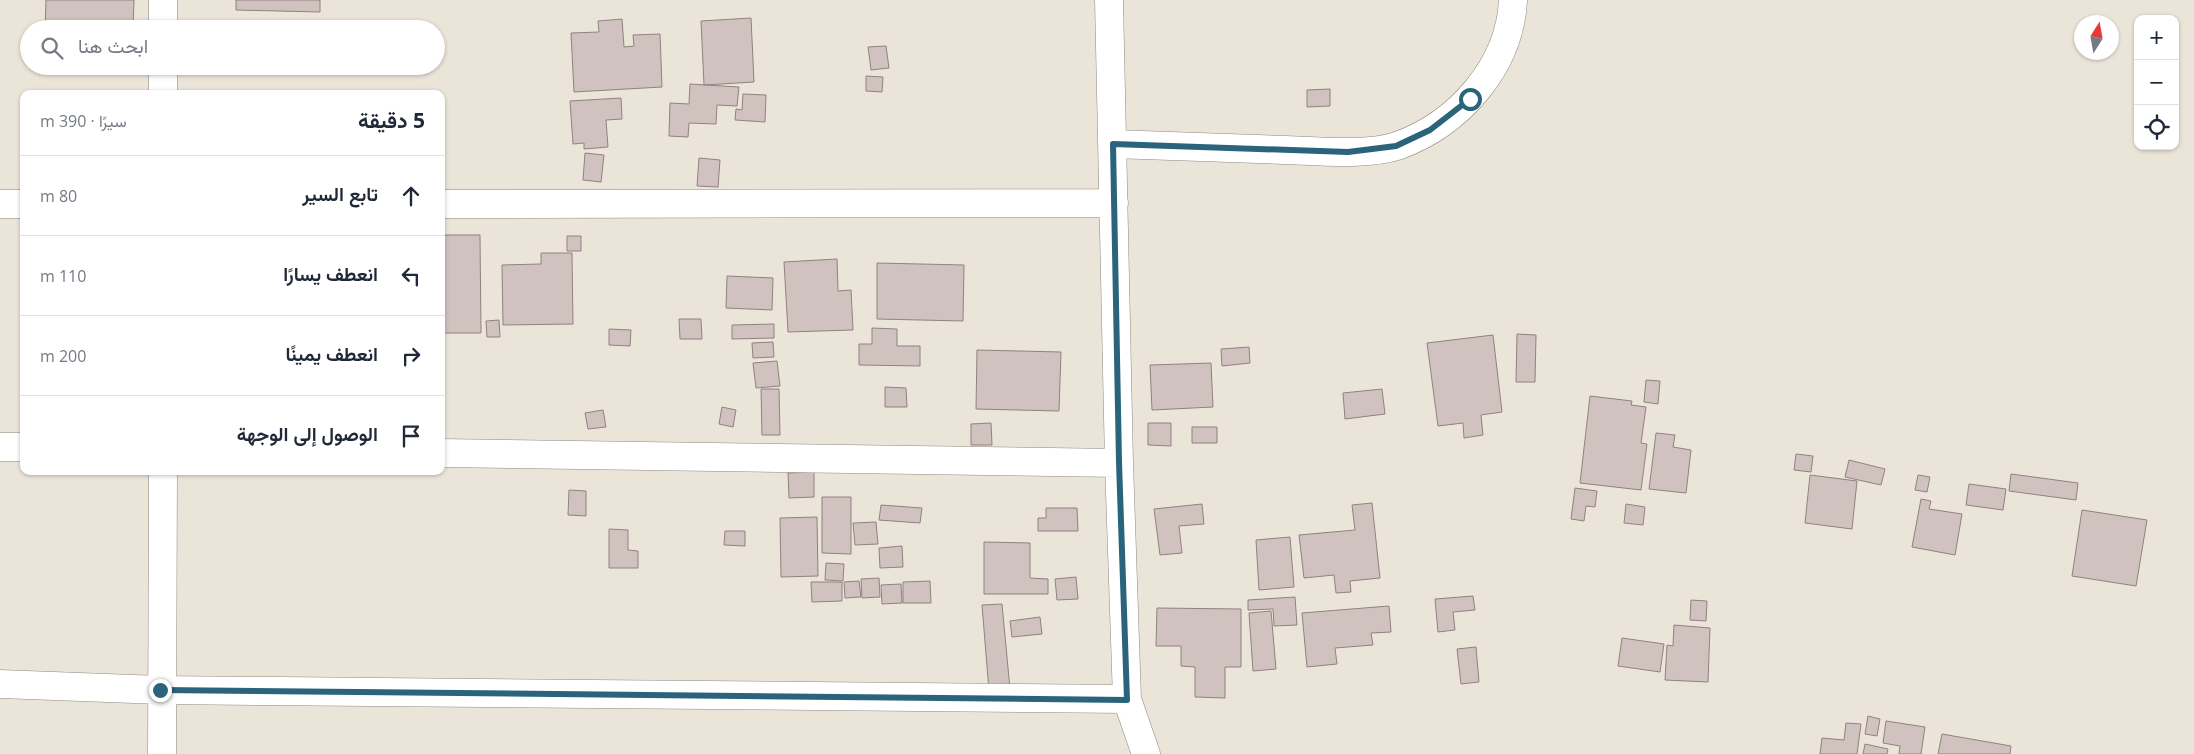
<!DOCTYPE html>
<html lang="ar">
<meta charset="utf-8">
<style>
body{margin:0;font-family:"Open Sans",Vazirmatn,sans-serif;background:#f2f2f3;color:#1f2937;direction:rtl}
.controls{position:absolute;right:15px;top:15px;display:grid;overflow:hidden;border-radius:10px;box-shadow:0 1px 4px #0004}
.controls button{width:45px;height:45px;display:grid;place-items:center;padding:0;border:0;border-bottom:1px solid #e0e1e3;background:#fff;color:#1f2937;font:25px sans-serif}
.compass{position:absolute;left:2074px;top:15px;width:45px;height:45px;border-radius:50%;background:#fff;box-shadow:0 1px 4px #0004;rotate:11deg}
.stop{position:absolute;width:15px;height:15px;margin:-11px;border:4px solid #29647c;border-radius:50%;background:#fff}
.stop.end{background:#29647c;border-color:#fff;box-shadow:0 1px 5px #0008}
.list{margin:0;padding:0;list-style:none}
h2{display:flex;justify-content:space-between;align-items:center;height:65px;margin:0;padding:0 20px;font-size:21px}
h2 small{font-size:16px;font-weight:400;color:#747a83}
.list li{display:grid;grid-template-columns:32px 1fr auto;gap:15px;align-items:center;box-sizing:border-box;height:80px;padding:0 20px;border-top:1px solid #e0e1e3}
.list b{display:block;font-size:19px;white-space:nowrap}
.list em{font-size:16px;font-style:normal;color:#747a83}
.icon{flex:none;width:28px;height:28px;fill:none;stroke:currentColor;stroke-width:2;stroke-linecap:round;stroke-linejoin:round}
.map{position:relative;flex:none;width:2194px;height:754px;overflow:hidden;direction:ltr}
.search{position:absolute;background:#fff;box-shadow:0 1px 4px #0004;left:20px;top:20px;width:425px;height:55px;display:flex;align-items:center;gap:12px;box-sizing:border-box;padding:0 18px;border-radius:28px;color:#747a83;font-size:19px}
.panel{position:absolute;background:#fff;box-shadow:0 1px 4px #0004;left:20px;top:90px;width:425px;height:385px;border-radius:10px;direction:rtl}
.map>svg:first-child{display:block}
.building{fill:#d0c2be;stroke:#90827f}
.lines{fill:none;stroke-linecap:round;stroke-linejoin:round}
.street-casing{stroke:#8f897e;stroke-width:29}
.street{stroke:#fff;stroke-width:28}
.route{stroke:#29647c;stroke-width:6}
</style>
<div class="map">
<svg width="2194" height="754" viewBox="0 0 2194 754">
<rect width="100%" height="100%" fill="#ebe5d9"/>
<!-- building -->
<path class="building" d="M46,0h88l-1,29h-88z
M236,0h84v12l-84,-2z
M751,18l3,64 -50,3 -3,-64z
M622,19l2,28 10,-1 -1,-11 27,-1 2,53 -88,5 -3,-59 28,-1 -1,-11z
M886,46l3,22 -18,2 -3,-23z
M866,76l17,1 -1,15 -16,-1z
M690,84l49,3 -2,19 -20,-1 -1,19 -27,-1 -1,14 -19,-1 1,-33 19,1z
M1330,89v17l-23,1v-17z
M743,94l23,1 -1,27 -30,-2 1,-11 6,1z
M621,98l1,21 -16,1 2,27 -24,2v-6l-11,1 -3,-43z
M585,153l19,2 -3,27 -18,-2z
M699,158l21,2 -2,27 -21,-1z
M441,235h39l1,98h-40z
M567,236h14v15h-14z
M541,253h31l1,71 -70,1 -1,-60 39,-1z
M837,259l1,32 13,-1 2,40 -65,2 -4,-70z
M877,263l87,2 -1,56 -86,-2z
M727,276l46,2 -1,32 -46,-2z
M679,319h22l1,20h-22z
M499,320l1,17h-13l-1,-16z
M774,324v14l-42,1v-14z
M872,328l25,1v17h23v20l-61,-1v-21h13z
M609,329l22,1 -1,16 -21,-1z
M1517,334l19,1 -1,47h-19z
M1493,335l9,77 -21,3 2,20 -19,3 -1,-15 -25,3 -11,-83z
M773,342l1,15 -21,1 -1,-15z
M1249,347l1,16 -28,3 -1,-17z
M977,350l84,2 -2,59 -83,-2z
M777,361l3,25 -24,2 -3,-25z
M1211,363l2,44 -61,3 -2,-45z
M1646,380l14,1 -2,23 -14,-2z
M885,387l21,1 1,19h-22z
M761,389h18l1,46h-18z
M1382,389l3,25 -40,5 -2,-26z
M1590,396l42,5 -1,4 15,2 -5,36 6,1 -6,46 -61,-7z
M722,407l14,3 -3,17 -14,-3z
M603,410l3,17 -18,2 -3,-16z
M991,423l1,22h-21v-21z
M1148,423h23v23l-23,-1z
M1192,427h25v16h-25z
M1656,433l19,2 -2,12 18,3 -5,43 -37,-4z
M1796,454l17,2 -2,16 -17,-2z
M1849,460l36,9 -4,16 -36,-8z
M814,472v25l-25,1 -1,-25z
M2011,474l67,9 -2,17 -67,-9z
M1810,475l47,6 -5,48 -47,-6z
M1918,475l12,2 -3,15 -12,-2z
M1969,484l37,5 -3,21 -37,-5z
M1575,488l22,3 -2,16 -9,-1 -2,15 -13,-2z
M569,490l17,1v25l-18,-1z
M822,497h29v57l-29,-1z
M1921,499l10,2 -2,8 33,5 -7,41 -43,-8z
M1372,503l8,75 -30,3 1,11 -15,1 -2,-18 -30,3 -5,-43 56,-5 -3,-25z
M1202,504l2,20 -25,2 3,27 -22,2 -6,-46z
M1626,504l19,3 -2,18 -19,-2z
M881,505l41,3 -2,15 -41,-3z
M1046,508h31l1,23h-40v-13h8z
M2082,510l65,10 -11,66 -64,-10z
M817,517l1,59 -37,1 -1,-59z
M876,522l2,22 -23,1 -2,-22z
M609,529l19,1v20l10,1v17h-29z
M725,531h20v15l-21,-1z
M1290,537l4,50 -35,3 -3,-50z
M984,542l46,1v35l18,1v15h-64z
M902,546l1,21 -23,1 -1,-20z
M826,563l18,1 -1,17 -18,-1z
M1076,577l2,22 -21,1 -2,-21z
M879,578l1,19 -18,1 -1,-19z
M859,581l2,16 -16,1 -1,-16z
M930,581l1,22h-28v-21z
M811,582h31v19l-30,1z
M901,584l1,19 -20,1 -1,-19z
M1473,596l2,14 -22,2 2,18 -17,2 -3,-33z
M1295,597l2,28 -23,1 -1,-17 -25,1v-10z
M1691,600l16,1 -1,20 -16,-1z
M1002,604l8,85 -21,2 -7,-86z
M1389,606l2,26 -20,1 2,12 -38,3 2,16 -30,3 -5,-54z
M1157,608l84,1v58h-16v31l-30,-1v-30l-14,-1v-20h-25z
M1271,611l5,58 -23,2 -4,-58z
M1040,617l2,17 -30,3 -2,-16z
M1674,625l36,3 -2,54 -43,-2 2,-35 6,1z
M1622,638l42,6 -4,28 -42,-6z
M1476,647l3,35 -18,2 -4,-35z
M1868,716l12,3 -3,17 -12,-2z
M1886,721l39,6 -4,27h-22l1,-8 -17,-3z
M1846,723l15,1 -4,30h-37l2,-16 22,2z
M1942,734l69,12 -1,8h-72z
M1865,744l23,5 -1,5h-24z"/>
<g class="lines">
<defs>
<path id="street" d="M1109,0l10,463 8,236 19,55
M163,29v-29
M163,94v-28
M1113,144c57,2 114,4 171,6 32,1 82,6 113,-4 62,-22 113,-80 116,-146
M0,204h24
M441,204l673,-1
M0,447h24
M441,453l678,10
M0,684l160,6 967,9
M162,754l1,-283"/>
</defs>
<!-- street casing -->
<use href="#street" class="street-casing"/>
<!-- street -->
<use href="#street" class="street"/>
</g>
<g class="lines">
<!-- route -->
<path class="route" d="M160,690l967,10 -8,-238 -6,-318 235,8 48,-6 34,-16 40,-31"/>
</g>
</svg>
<div class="controls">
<button>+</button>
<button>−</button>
<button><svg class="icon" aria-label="locate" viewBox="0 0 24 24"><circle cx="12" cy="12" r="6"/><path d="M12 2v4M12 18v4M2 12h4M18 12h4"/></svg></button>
</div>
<svg class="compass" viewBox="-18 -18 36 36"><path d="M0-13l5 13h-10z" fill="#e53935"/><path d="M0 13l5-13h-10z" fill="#747a83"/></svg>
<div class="stop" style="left:1470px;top:99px"></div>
<div class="stop end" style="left:160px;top:690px"></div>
<div class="search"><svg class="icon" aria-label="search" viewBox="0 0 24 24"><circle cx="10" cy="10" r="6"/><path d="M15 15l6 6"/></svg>ابحث هنا</div>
<section class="panel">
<h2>5 دقيقة<small>سيرًا · 390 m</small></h2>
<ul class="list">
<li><svg class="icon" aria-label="ahead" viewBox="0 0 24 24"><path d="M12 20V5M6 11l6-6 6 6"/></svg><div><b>تابع السير</b></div><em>80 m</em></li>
<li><svg class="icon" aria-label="left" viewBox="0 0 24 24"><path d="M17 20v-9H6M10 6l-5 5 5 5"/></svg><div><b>انعطف يسارًا</b></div><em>110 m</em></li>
<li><svg class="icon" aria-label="right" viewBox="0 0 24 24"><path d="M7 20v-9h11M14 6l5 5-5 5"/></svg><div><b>انعطف يمينًا</b></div><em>200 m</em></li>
<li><svg class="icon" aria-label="arrive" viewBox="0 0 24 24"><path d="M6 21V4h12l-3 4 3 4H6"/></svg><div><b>الوصول إلى الوجهة</b></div></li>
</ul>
</section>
</div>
